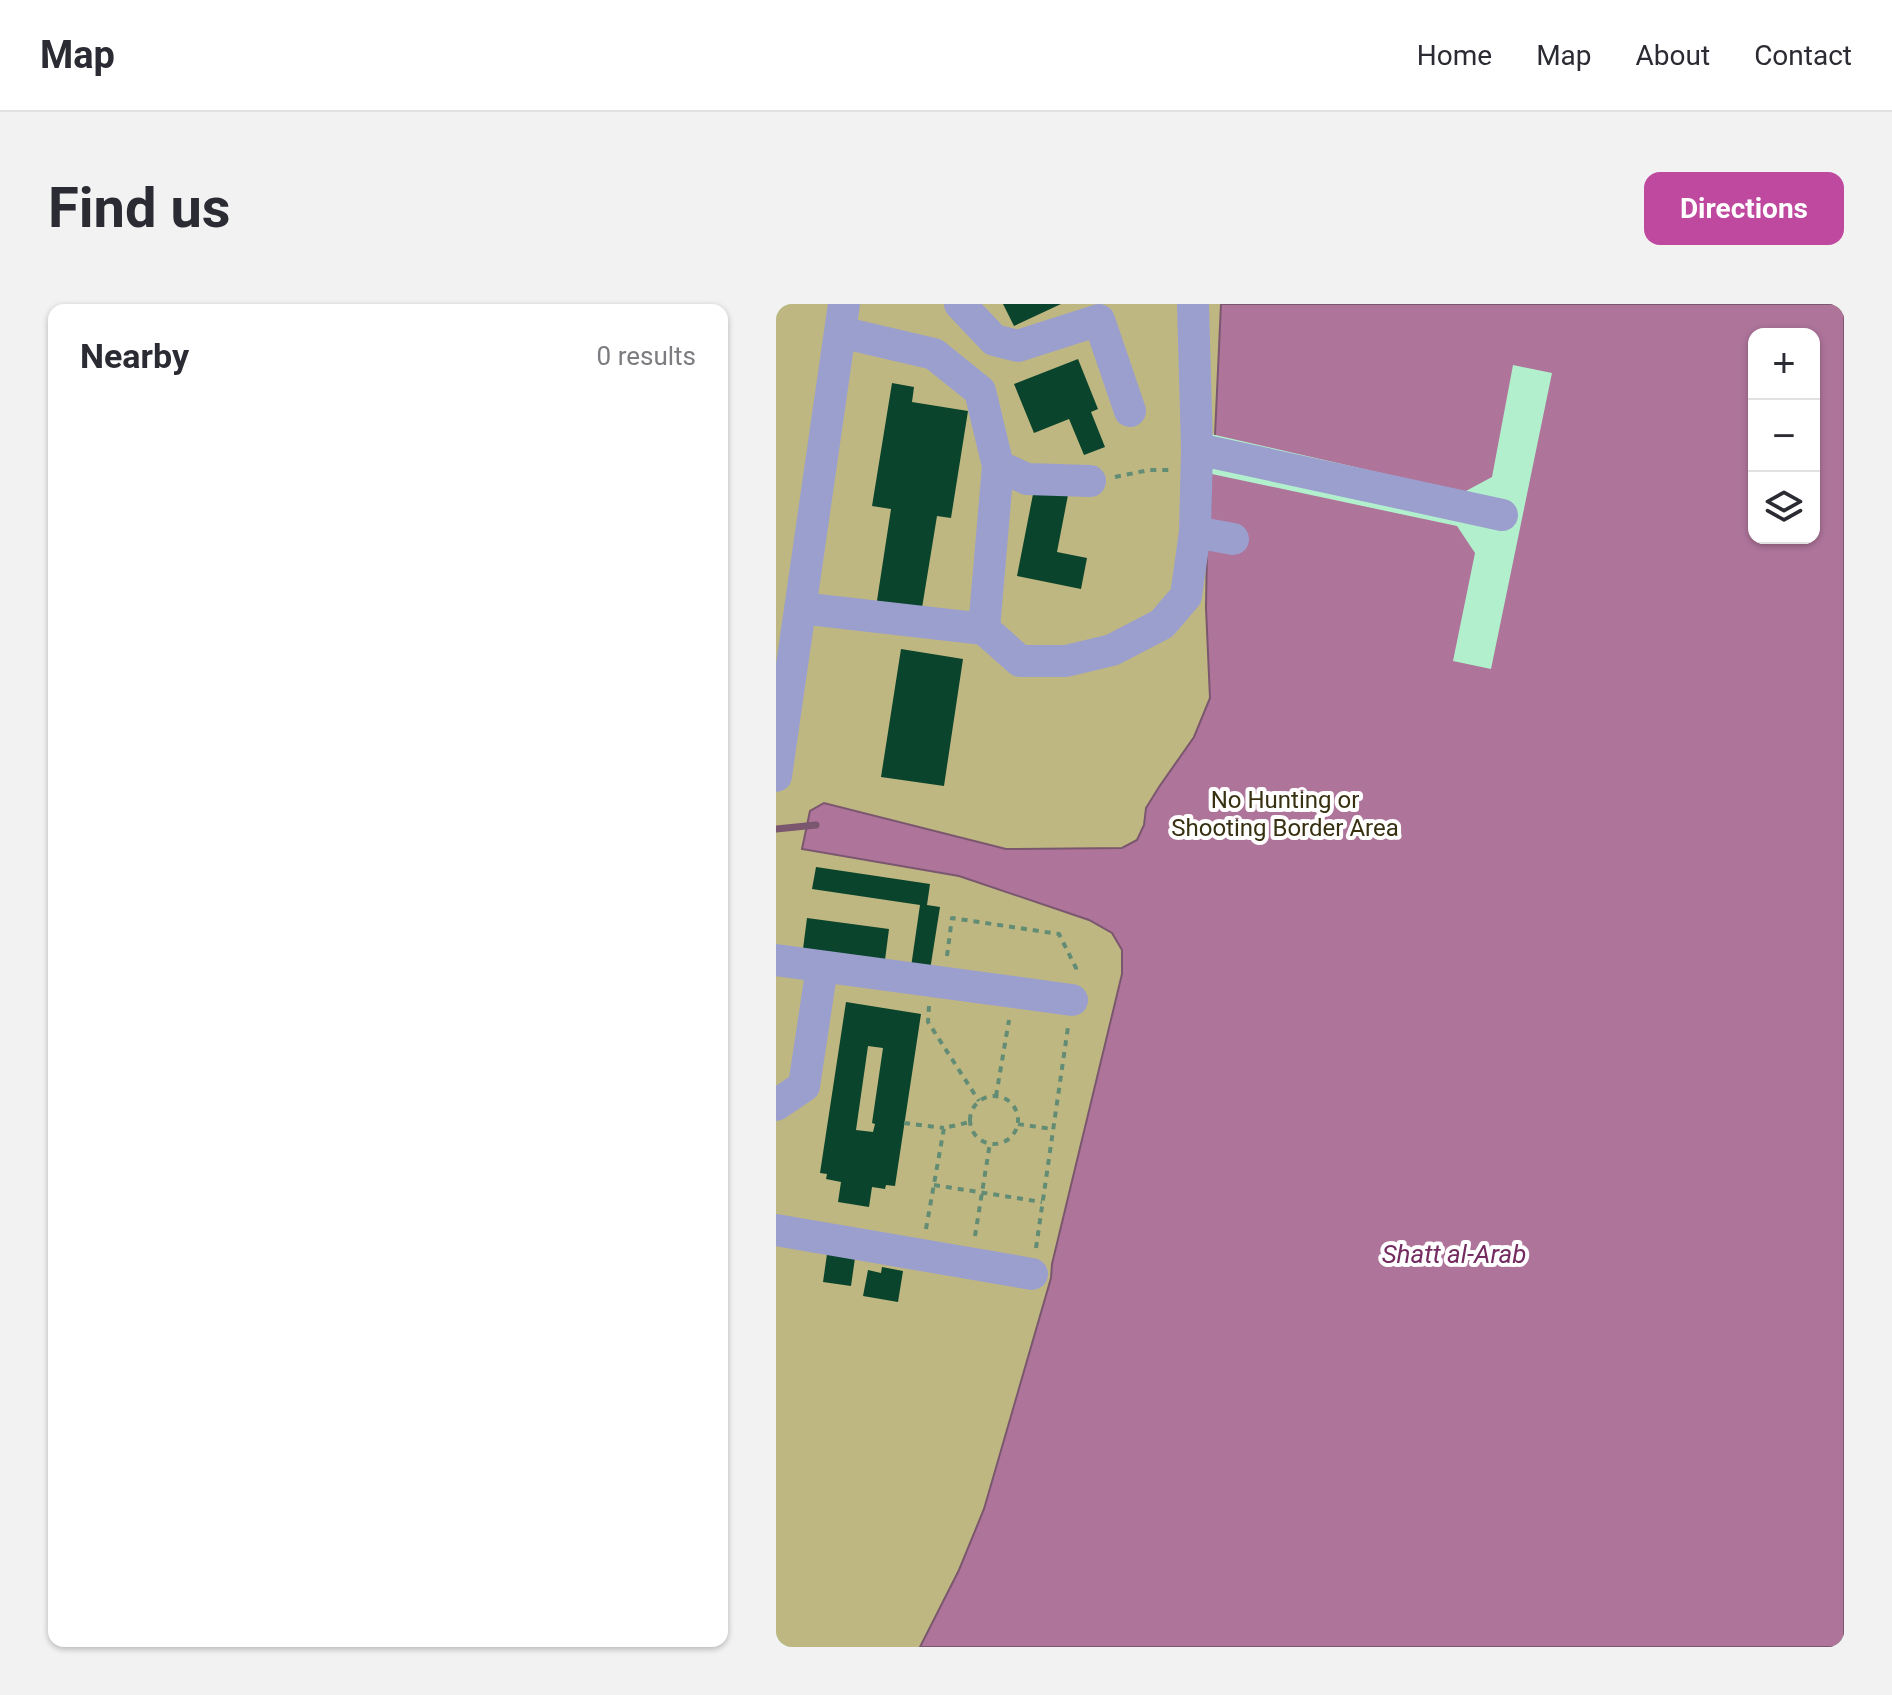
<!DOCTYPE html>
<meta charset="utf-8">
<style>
body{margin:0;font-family:Roboto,sans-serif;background:#f2f2f3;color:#2b2b33}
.controls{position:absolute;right:24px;top:24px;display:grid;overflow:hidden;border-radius:16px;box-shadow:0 2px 6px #0004}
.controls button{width:72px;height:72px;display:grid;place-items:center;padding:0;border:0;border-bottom:2px solid #e1e1e2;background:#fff;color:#2b2b33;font:40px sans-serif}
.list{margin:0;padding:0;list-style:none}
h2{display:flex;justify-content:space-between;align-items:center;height:104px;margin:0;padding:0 32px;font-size:34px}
h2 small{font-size:26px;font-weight:400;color:#7c7c81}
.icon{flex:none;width:44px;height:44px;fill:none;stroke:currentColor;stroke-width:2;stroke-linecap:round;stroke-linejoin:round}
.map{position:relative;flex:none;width:1068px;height:1343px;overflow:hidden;border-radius:16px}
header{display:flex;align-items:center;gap:48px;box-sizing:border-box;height:112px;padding:0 40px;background:#fff;border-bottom:2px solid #e1e1e2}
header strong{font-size:38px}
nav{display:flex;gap:44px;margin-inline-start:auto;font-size:28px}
.intro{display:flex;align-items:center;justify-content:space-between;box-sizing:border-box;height:192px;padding:0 48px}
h1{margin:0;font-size:56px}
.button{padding:20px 36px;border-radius:16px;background:#bf499f;color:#fff;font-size:28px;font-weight:700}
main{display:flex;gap:48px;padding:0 48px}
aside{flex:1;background:#fff;border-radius:16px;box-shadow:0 2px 6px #0004}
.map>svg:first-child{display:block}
.green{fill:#bfb782;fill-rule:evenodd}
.water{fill:#ae749a;stroke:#7a576e;stroke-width:2;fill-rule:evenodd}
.pier{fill:#b2f0cd}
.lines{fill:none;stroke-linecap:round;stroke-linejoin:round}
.stream{stroke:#7a576e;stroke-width:7}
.building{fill:#0b442c;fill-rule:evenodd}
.path{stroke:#628c74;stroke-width:4;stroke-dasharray:6 6;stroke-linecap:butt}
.minor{stroke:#9b9fce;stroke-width:32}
.labels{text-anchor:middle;stroke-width:8;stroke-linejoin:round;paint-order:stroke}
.park-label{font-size:24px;fill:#373112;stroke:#fff}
.water-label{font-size:26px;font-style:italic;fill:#742c60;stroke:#fff}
</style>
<header>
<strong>Map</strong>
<nav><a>Home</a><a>Map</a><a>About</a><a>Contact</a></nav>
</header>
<div class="intro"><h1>Find us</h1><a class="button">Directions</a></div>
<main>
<aside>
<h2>Nearby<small>0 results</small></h2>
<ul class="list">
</ul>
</aside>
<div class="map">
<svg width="1068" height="1343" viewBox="0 0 1068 1343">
<rect width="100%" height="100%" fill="#b2f0cd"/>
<!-- green -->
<path class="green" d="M0,0h1068v365l-242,978h-826zM978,30h60v204h-60z"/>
<!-- water -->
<path class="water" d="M445,0h623v1343h-924l39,-77 25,-61 67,-231 1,-14 70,-290v-24l-10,-17 -23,-13 -130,-44 -157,-27 8,-38 14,-8 182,46 116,-1 15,-8 7,-15 2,-17 13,-21 35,-50 16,-39 -4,-90 1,-62 3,-25 1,-47 4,-39zM978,30h60v204h-60z"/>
<!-- pier -->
<path class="pier" d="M737,61l39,8 -61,296 -38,-8 22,-108 -18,-27 -250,-53 4,-39 253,58 28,-15z"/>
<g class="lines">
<!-- stream -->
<path class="stream" d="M0,525l40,-4"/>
</g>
<!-- building -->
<path class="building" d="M227,0h58l-47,22z
M302,55l20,50 -7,3 14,35 -21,8 -15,-36 -35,14 -20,-49z
M116,79l22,4 -2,15 56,9 -17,107 -14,-2 -16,98 -45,-7 15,-98 -19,-3z
M258,185l34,6 -11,57 30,6 -6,31 -64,-13z
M125,345l62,10 -19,127 -63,-9z
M40,563l114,17 -3,21 13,2 -10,63 -19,-3 9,-62 -108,-16z
M31,614l82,11 -4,31 -82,-11z
M70,698l75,12 -26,172 -9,-1 -1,4 -13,-2 -3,20 -31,-5 3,-20 -15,-3 1,-5 -7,-1zM92,742l15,2 -11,75 3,1 -2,8 -17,-2z
M51,950l28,4 -4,28 -28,-4z
M106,963l21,4 -5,31 -35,-6 5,-26 13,3z"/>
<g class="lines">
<!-- path -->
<path class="path" d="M339,173l34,-7h20
M171,652l5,-38 107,16 17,34 -1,7
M153,702l-1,16 51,79
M220,792l13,-76
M194 816a24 24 0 1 1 48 0a24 24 0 1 1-48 0Z
M128,819l40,5
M242,820l34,5
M158,881l108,17
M150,925l18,-101 26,-6
M199,932l15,-93
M260,944l32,-221"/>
<!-- minor -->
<path class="minor" d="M184,0l34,36 24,6 81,-26 31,91
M64,28l94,22 46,37 18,75 -14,163 36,32h46l46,-11 50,-26 24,-28 9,-64 2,-83 -4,-145
M421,145l305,66
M222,162l29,13 63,2
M419,228l38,7
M24,304l184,21
M0,472l68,-472
M0,656l296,40
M0,801l28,-19 18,-119
M0,926l256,44"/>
</g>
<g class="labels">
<!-- park labels -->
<g class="park-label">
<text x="509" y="504">No Hunting or<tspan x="509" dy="28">Shooting Border Area</tspan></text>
</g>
<!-- water labels -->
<g class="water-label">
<text x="678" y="959">Shatt al-Arab</text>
</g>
</g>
</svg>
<div class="controls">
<button>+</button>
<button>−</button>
<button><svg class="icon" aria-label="layers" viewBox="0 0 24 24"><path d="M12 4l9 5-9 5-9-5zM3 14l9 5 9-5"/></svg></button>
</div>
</div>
</main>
